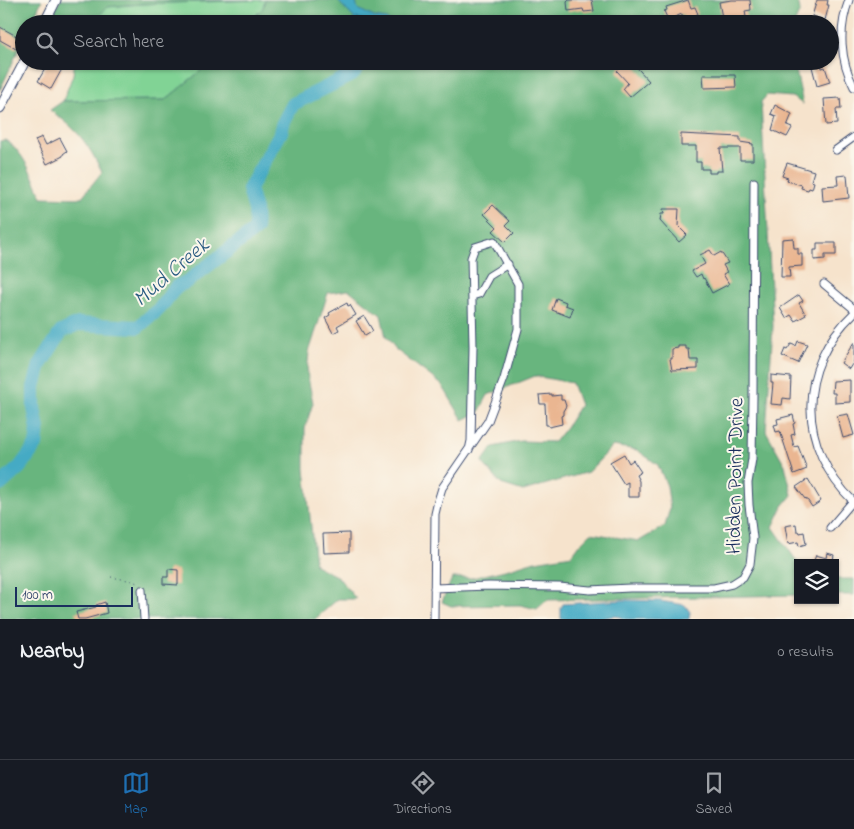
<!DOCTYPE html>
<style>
body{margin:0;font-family:"Indie Flower",sans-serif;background:#20242c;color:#f1f3f6}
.controls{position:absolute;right:15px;bottom:15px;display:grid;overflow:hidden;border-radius:0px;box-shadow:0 1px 4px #0004}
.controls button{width:45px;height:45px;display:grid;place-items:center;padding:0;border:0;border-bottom:1px solid #363941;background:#171b24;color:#f1f3f6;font:25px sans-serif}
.scale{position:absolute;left:15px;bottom:12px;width:118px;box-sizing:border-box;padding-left:5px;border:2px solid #1b2f5e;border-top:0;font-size:14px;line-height:18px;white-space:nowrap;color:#1b2f5e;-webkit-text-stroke:4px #fbf7ec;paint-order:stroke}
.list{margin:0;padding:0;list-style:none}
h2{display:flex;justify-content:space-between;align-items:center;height:65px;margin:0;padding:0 20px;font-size:21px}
h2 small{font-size:16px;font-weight:400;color:#9ea1a6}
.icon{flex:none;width:28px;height:28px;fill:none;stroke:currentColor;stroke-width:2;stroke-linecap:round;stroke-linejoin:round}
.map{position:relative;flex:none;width:854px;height:619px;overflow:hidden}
.search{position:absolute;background:#171b24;box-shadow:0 1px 4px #0004;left:15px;right:15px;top:15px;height:55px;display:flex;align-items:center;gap:12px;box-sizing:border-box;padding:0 18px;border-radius:28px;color:#9ea1a6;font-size:19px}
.sheet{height:140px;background:#171b24}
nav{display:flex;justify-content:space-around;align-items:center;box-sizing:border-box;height:70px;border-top:1px solid #363941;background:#171b24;font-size:14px;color:#9ea1a6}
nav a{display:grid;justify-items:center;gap:2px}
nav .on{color:#1f6fb2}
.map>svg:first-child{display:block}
.green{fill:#81d395;stroke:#4e817a}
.forest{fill:#68b57e;stroke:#42726e}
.water{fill:#44aac4;stroke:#306c91}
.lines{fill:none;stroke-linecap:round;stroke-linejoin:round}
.river{stroke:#44aac4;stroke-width:14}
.building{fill:#eab691}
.minor-casing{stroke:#3c4a6e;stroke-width:9}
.tertiary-casing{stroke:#3c4a6e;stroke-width:11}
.path{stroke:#3c4a6e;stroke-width:1;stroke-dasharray:1 4;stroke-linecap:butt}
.minor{stroke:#fff;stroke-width:7}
.tertiary{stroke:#fff;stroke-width:9}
.labels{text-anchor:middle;stroke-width:4;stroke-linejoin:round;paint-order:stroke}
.street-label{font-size:21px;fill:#1b2f5e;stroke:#fbf7ec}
.water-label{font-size:22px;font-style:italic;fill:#295a82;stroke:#fbf7ec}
</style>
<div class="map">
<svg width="854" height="619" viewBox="0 0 854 619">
<rect width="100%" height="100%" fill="#fbf7ec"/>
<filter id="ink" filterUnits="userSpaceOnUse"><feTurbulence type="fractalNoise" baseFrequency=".02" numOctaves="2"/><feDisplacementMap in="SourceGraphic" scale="10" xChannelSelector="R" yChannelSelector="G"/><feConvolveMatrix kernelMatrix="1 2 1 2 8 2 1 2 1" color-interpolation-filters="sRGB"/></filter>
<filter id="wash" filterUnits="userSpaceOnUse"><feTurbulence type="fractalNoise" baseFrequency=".0096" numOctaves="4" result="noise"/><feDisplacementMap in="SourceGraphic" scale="20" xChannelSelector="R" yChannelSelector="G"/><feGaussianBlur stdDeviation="1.12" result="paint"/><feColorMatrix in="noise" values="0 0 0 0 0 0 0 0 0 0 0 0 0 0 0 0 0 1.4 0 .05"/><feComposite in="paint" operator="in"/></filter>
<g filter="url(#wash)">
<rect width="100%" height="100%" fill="#f6e3cc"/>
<!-- green -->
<path class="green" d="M265,0l-2,8 -16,16h-155l14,-17 34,-3z
M75,61h135l-13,13 -32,26 -102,1 10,-26z"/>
<!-- forest -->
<path class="forest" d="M0,0h42l-11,24h-7v14l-24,52z
M60,0h190l-110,4 -33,3 -15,17h-44z
M265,0h533l2,11 -6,13h-547l16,-16z
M210,61h584l9,43 -11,-7 -25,-2 -6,7 12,224 -7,105 19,34 7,30 -9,11 -10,21 25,36v32l-251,5 -10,9 -17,-4 -69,1 -9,-4 10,-24h20l37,-9 26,-8 37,-6 8,-11 11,-11 48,8 26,-15 5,-18 -3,-22 -9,-21 -21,-15 -24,-4 -25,26 -65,19 -22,-7 -19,-22 11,-15 28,-6 33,1 12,-15 14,-22 -8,-22 -37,-7 -47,19 -9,17 -16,8 -21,-35 -47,-36 -9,-12 -5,-22 -32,-25 -21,3 -19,59 -2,20 6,31 -8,25v41l10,96 23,12 18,22h-18l-23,20h-315v-478l5,-1c19,11 28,38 37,57l39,1 21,-26c-15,-30 -24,-42 -52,-62l13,-9 102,-1 32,-26z
M835,579h19v16h-19z"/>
<!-- water -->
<path class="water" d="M337,0h18l3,9 16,8 12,2 7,5 -22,-1 -14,-5v6h-3v-6z
M624,600l36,1 25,4 5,7 -1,7h-65l-3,-2 -7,-1 -16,3h-37v-11l2,-4z"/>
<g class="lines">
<!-- river -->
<path class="river" d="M0,485l20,-18 16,-22 2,-16 -4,-21v-21l6,-22 21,-33 17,-8 60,3 21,-18 17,-22 12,-6 68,-52 -1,-19 -6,-21 32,-57 3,-11 9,-17 60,-30 10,-13"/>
</g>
<g id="blocks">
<!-- building -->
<path class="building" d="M569,0h23l2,11 -10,1 -1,-3 -15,2 -1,-9z
M688,0l3,8 4,-1 3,7 -13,7 -3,-7 -14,6 -4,-9 3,-1 -1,-3z
M732,0h18l1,10 -6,1 1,6 -12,2 1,2 -12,2 -4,-21z
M817,0h11l-1,5h2l-4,15 -13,-4z
M0,27l22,12 -6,10 -16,-9z
M616,61h15l18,20 -19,16 -7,-8 5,-6 -11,-12 4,-4z
M820,61l2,7 3,-1 5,15 -13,4 -6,-23z
M49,62l13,7 -11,20 -13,-8z
M703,75h32l1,12 -32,1z
M840,98l1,11h-5l1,15 -11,1 -2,-26z
M775,105l17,9 -5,12 5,2 -5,9 -15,-7 4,-14 -5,-2z
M681,134l59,3v5l13,2v16h-13v-12h-20l2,23h-6v2h-7v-4h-8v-7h-5v-16h-15z
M42,137l4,8 14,-7 7,13 -4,3v2l-16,8 -12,-24z
M787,163l27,8 -3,10 3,1 -2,7 -3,-1 -1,2 -7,-2 1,-3 -15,-4 1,-3 -6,-2z
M847,175l2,23 -26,3 -1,-15 16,-1 -1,-9z
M493,205l17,16 -4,4 8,8 -9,9 -12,-11 4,-4 -13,-13z
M663,209h16l-1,17 9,9 -8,7 -19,-21 1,-7h3z
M793,238l1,10h4v6h4v12l-13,1 1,10h-9l1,-38z
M817,243h19v12h-11v4l-11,1v-10h3z
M710,250l4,6 7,-4 7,11 -5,2 4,7 -4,2 6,10 -17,9 -8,-15 -1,1 -2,-5 -5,3 -4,-6 13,-7 -5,-9z
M799,295l4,6 -4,2 7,12 -11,6 -4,-6 -5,3 -6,-10z
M556,298l10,4 -1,3 8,3 -3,9 -18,-7z
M347,303l1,3 2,-1 6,10 -19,11 2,4 -6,3 -8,-15 5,-3 -1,-2z
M364,316l9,15 -8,5 -9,-15z
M798,341l9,3 -9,19 -16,-7 3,-7 2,1 4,-6 5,2z
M854,342v19l-5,8 -8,-6z
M678,346h8v3h3l1,11h8v9l-26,1 -2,-11h2v-10l6,-1z
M771,375l20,2 -1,22 -7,-1 -1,7 -11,-1 2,-21h-2z
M850,380v22l-15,1v-10h-3l1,-12z
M552,394v2l9,-1v5h3l2,6 -3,5v4l-2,1 1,8 -13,3 -1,-2h-2l-1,-21h-5l-1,-9z
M848,414l6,21 -11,3 -6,-22z
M793,415l2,8 -2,1 2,10 -4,1 3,12 4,-1 9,23 -13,5 -14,-43 -4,1 -2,-7 4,-1 -1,-5z
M624,454l5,9 4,-3 8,12 -5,3 3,6v16h-11v-15l-4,2 -14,-22z
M808,479l13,22 -9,6 -6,-9 -1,1 -9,-12z
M796,524l1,7h2l1,2 4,-1 2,12 -7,2 -1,-4 -10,2 -3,-18z
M349,533v19l-25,1 -1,-19z
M827,553l7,2 -1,5 4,3h-24l3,-8 10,3z
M168,569l10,1v15l-15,-1v-7h5z
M105,602l2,11 -22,6h-7l-2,-7 20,-5v-2z"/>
</g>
</g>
<g filter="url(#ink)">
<use href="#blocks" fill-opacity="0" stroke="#3c4a6e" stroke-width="1"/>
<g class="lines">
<defs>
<path id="minor" d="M849,0c-11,29 -9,60 5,87
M836,150l18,-13
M824,284l30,25
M472,296l7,-2 10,-18 19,-12
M854,313c-58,55 -57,134 0,189
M830,528l23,-27
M434,588l55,-2 70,1 31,3 40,-2h84l18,-4 11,-7 7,-13 3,-26 -4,-33 -1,-22 4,-24 1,-62 1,-215
M142,590l2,29
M434,619l1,-105 3,-13 4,-13 46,-67 16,-42 14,-50v-45l-24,-43 -19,6 -4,11 2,89 -2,94 -2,9"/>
<path id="tertiary" d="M44,24l12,-24
M0,108l25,-47"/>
</defs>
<!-- minor casing -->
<use href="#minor" class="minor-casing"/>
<!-- tertiary casing -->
<use href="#tertiary" class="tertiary-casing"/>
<!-- path -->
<path class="path" d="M111,577l22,4 4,2"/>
<!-- minor -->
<use href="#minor" class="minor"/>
<!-- tertiary -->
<use href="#tertiary" class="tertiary"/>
</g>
</g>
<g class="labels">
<!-- street labels -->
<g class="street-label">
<text transform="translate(734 476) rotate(-89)" y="7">Hidden Point Drive</text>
</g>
<!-- water labels -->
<g class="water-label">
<text transform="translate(170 271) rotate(-41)" y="8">Mud Creek</text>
</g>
</g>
</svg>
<div class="controls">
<button><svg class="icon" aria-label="layers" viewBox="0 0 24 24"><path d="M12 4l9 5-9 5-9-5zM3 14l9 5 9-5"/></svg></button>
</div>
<div class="scale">100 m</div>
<div class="search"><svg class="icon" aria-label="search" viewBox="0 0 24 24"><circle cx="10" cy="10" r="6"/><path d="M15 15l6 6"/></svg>Search here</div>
</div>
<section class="sheet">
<h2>Nearby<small>0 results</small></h2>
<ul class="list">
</ul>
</section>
<nav>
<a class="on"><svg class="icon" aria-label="map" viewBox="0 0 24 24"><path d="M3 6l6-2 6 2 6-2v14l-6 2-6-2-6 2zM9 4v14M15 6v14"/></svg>Map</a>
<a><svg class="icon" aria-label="directions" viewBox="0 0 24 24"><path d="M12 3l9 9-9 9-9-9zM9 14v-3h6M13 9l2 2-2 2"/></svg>Directions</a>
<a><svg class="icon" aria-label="saved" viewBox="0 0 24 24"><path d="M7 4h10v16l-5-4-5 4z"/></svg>Saved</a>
</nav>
